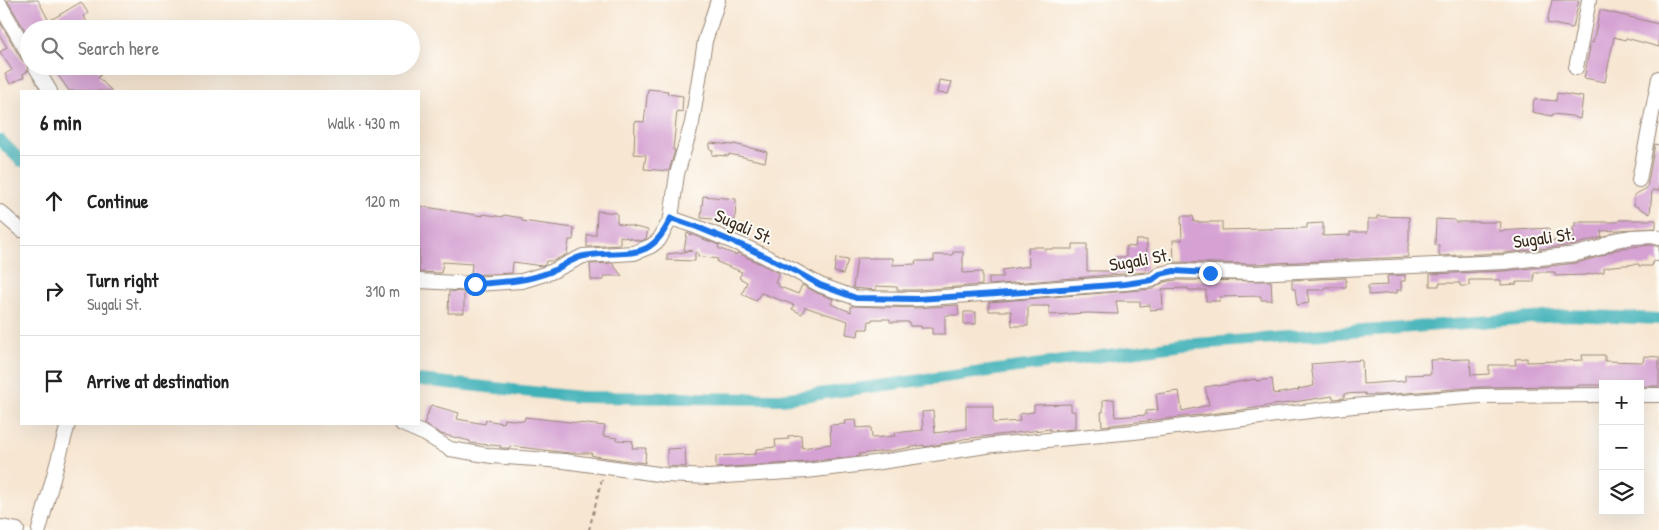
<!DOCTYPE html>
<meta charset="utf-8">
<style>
body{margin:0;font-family:"Patrick Hand",sans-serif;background:#f2f2f2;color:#222}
.controls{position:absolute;right:15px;bottom:15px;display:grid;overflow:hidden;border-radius:0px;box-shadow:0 5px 20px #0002}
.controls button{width:45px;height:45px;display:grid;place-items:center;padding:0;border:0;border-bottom:1px solid #e0e0e0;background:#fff;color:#222;font:25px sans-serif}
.stop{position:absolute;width:15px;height:15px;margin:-11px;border:4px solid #1a73e8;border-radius:50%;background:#fff}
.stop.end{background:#1a73e8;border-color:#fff;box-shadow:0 1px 5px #0008}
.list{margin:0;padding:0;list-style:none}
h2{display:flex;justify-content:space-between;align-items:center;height:65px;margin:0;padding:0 20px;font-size:21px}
h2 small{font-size:16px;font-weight:400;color:#767676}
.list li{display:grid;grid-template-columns:32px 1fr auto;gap:15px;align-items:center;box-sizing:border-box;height:90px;padding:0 20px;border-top:1px solid #e0e0e0}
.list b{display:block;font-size:19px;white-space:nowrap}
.list p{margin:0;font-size:16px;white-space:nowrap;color:#767676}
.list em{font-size:16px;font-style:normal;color:#767676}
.icon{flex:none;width:28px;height:28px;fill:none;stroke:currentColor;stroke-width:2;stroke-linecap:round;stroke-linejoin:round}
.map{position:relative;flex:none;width:1659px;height:530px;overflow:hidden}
.search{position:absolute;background:#fff;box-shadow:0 5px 20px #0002;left:20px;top:20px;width:400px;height:55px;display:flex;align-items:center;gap:12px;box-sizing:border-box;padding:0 18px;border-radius:28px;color:#767676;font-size:19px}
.panel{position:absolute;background:#fff;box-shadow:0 5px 20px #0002;left:20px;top:90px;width:400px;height:335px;border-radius:0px}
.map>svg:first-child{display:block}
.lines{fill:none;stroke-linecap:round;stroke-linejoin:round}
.canal{stroke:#42b2b9;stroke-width:12}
.building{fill:#d5a2d3}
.minor-casing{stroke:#998878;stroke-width:16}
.path{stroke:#998878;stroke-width:2;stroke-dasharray:4 4;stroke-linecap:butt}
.minor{stroke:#fff;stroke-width:14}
.route{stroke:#1a73e8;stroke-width:6}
.labels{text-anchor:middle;stroke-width:4;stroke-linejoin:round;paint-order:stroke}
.street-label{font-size:18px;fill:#3b2a1e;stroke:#fdfcf7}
</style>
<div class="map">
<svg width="1659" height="530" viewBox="0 0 1659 530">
<rect width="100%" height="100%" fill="#fdfcf7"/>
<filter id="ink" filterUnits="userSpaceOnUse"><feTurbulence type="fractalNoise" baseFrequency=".02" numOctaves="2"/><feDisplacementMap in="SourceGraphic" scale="10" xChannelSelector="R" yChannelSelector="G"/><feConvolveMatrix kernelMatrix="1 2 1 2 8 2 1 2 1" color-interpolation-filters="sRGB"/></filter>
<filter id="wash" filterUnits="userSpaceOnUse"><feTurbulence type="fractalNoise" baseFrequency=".0096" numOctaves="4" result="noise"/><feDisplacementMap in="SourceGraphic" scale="20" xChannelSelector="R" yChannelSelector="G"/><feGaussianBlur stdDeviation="1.12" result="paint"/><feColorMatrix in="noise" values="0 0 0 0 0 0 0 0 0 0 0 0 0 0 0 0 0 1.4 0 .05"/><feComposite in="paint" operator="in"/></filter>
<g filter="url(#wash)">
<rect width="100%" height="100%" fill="#f7e6d1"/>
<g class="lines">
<!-- canal -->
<path class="canal" d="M0,140l21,21
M419,380l161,17 201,2 402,-54 387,-30 89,4"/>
</g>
<g id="blocks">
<!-- building -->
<path class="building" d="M7,0h31l11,21 32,-19 7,11 -4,3 6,13h-13l-3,-7 -13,7h-32v8z
M1552,0h27l-6,28 -26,-5z
M1600,10l59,14v23l-33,-9 -1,2 -11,-3 -9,45 -21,-4 7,-36 2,1z
M0,22l21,37 6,4 1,8 -5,3 1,3 -14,7 -5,-10 7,-4 -12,-18 7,-5 -7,-11z
M52,66h43l6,9 -3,2 14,14h-43z
M939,80l13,2 -4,12 -11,-1z
M648,89l20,2 -1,3 16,2 -1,16 -5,-1 -4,39h2l-6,21 -25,-2 2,-14 -12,-1 1,-33 9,1z
M1557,93l26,4 -3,22 -9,-3 -18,-2 -1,2 -20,-4 2,-13 22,2z
M710,143l23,2 1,-1 33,8 -2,10 -36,-8v2l-17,-1 1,-5 -4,-1z
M1655,144l4,1v46l-7,-1 -2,24 -16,-9v-10l13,-7z
M703,196l33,3 -1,22 -34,-3z
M419,206l64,10v-2l20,3 1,-2 18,3v3l52,7 -1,12h-4l-2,14 -14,7h-7l-1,4 -3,1 -29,-4 -1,11 -41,2 1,-11 -29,-2 -2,11 -22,-1z
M597,211l20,2v10l31,7 -2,9 -5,2 -21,-5v9l-33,2v-12h9z
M1181,216h12l1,6h28v8l85,-2v-4l16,-1v13l27,-1v-3h18v-13h9v-3l32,1v28h-1v12l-154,7 -80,-2 -1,-22h9z
M1436,219l19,1v2h45l-1,9 50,-3v13l25,-2 -1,-12h2v-5h43l1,-2h37v8l-55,3 1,6 -28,8 -71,8 -64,3v-11h-4z
M687,233l32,12 -1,3 18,7 1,-2 7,3 35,17 -4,10 4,1 -1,2 20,8 4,-9 15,8 16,6 -2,5 20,8v-6l66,2 41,-3 1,10h-14v19h-13v-6h-11v-2h-11l-1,-4h-19v-3h-18v2h-3l-1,8h-9l-1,7 -12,-2 2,-13 -43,-14 -3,7 -10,-5 2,-4 -33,-12 -5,8 -14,-7 5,-12 -8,-4 3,-6 -25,-10 1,-3 -20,-3v-3l-3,-1v9l-28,-1v-6l25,-3 -8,-1z
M1136,240h11l-1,32 -157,13v-8h14l-1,-7 27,-4 -1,-19h16v2h29v-5h14v27h29v-14h10v-11l9,1z
M1652,245l7,2v15l-6,-1 -1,5h-13v-2l-27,2 -8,2v4l-19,3 -30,1v-4h-21v10h-18l1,2 -16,1v-5h-32v6h-9v-3h-21v3h-9v-12l75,-3 72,-8 24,-7 14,-6 6,-1v-1z
M953,252h10v21l19,-1v13l-65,5h-20v-3l-21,-1v4l-23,-2 4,-30h36v7l23,-1 -1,-3h19v-6h19z
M836,258l12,2 -5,14 -9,-2z
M612,263l10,13h-18v4h-13l-1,-16z
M1405,275v6h-4v9h-4v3l-29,2v-9l20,-1 -1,-9z
M1346,278v9h-21v3h-18l2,13 -12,2 -2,-16 -3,-1v-8z
M1175,280l96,1 1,19h-11v-4l-41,1v4h-14v-11h-18v-2l-26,1 1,20 -13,1v-5l-10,1v-5h-24l2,13 -30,-1 -39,2v-9h-21v20h-16l-1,-15h-22v-9l164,-13 11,-7z
M449,291l15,1v21h-16z
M964,312h12v12h-12z
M1582,355h23v6l38,1 1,-6 15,1v29h-18v-2h-38v1h-24v1l-100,1 -98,8h-16v-2l-21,1v4l-11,1v-3l-98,15 -133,15 -1,-14h2v-12l11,-1 1,18 31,-2v-4l12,-1 -2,-16 23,-3 3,20 27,-6 -4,-18 12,-2v1l39,-7v2l16,-2 2,15 25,-4 -1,-1 16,-3 -3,-22 51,-4 1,24 42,-3v-6l26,-1 -1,-14 40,-1 1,16 18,-1v-9h27l-1,-6 12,-1v4l33,-1 23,-1z
M1071,404v7h4v18l-25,2v-2l-87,10 -10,3 -29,5v-2l-34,6 -31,3 1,2 -55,6 -89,6v-12l40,-2v-5l20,-2 -1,-7 14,-1 -1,-3 13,-1 1,13 29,-4 -1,-19 15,-1 -1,-3 12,-1 1,8 14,-1 1,11 23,-2 -1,-3 29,-3 -1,-18 11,-1 2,22 31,-4v-23h27v17l27,-2 -1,-7 15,-2v-7z
M431,405l28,8 -2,6 28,5 1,-4 17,3 1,-4 20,2 1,-4 80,9 -2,10 14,2v2l16,1 -1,7h14l-1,15 -44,-6 -10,-2 1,-2h-22l-60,-7v2h-10l1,-2 -31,-3v-2l-29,-7 -17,-10z
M685,448l1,19 -19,-1v-17z"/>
</g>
</g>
<g filter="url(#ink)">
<use href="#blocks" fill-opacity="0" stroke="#998878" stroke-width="1"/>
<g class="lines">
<defs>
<path id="minor" d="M0,5l29,50
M35,66l15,25
M1576,68l13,-68
M1639,180l20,-102
M0,212l21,18
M671,218l26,9 51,21 47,23 25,14 36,13 61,1 208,-16 27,-3 8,-6 14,-3 80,2 250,-11 72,-8 23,-6 16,-8 17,-3 21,-1 6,2
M419,281l56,3 47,-3 29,-9 32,-16 51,-3 17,-7 8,-6 12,-22 6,-44 15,-51 13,-82 13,-41
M1640,395h19
M402,424l23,10 25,15 42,7 72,5 101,14 44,2 97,-6 68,-8 119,-18 141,-13 219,-26 127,-10 123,-1
M0,527l17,3
M39,530l29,-106"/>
</defs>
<!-- minor casing -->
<use href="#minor" class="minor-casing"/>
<!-- path -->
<path class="path" d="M589,530l13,-51"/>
<!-- minor -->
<use href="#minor" class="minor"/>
</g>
</g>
<g class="lines" filter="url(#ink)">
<!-- route -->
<path class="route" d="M475,284c26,-2 49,-2 75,-12 11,-4 22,-14 34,-16 41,-8 65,10 87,-38l26,9 51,21 47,23 25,14 36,13 61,1 79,-5 129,-10 27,-4 8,-6 14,-3 36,2"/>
</g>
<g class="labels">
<!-- street labels -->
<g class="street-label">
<text transform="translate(744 227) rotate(24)" y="6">Sugali St.</text>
<text transform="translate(1544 238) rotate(-8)" y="6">Sugali St.</text>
<text transform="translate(1140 260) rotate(-10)" y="6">Sugali St.</text>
</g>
</g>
</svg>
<div class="controls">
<button>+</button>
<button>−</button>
<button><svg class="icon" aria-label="layers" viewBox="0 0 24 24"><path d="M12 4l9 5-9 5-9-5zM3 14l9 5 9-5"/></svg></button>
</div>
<div class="stop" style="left:475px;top:284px"></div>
<div class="stop end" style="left:1210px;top:273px"></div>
<div class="search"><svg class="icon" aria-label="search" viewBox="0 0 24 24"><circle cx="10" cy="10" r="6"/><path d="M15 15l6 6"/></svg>Search here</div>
<section class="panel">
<h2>6 min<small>Walk · 430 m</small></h2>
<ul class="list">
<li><svg class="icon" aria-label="ahead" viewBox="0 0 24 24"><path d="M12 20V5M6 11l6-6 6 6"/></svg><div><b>Continue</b></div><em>120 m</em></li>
<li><svg class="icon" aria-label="right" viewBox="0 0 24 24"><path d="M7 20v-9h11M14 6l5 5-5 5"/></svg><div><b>Turn right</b><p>Sugali St.</p></div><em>310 m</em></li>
<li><svg class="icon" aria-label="arrive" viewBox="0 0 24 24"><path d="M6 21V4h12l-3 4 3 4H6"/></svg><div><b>Arrive at destination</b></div></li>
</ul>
</section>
</div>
